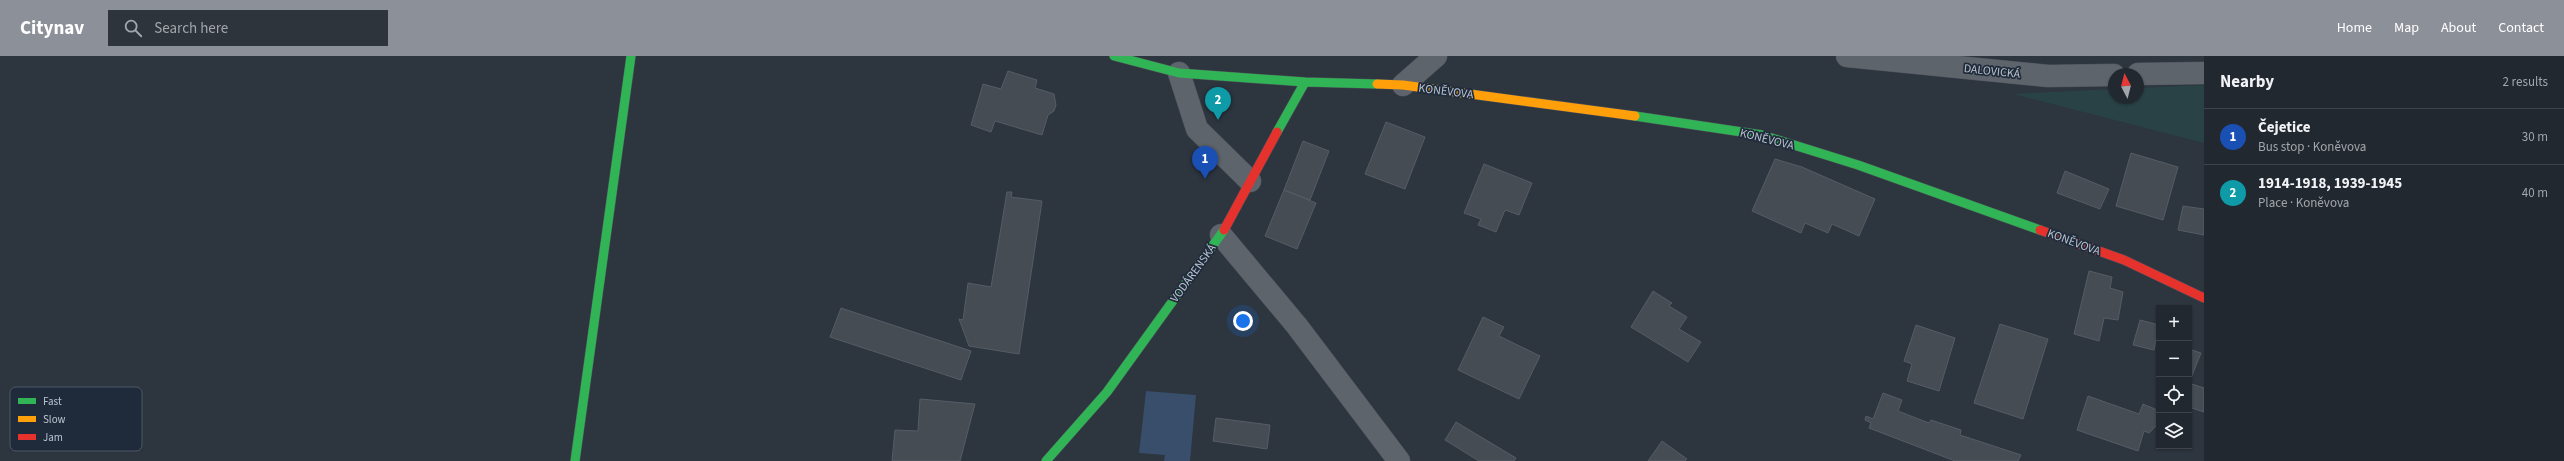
<!DOCTYPE html>
<meta charset="utf-8">
<style>
body{margin:0;font-family:"Source Sans 3",sans-serif;background:#2e343b;color:#f1f3f6}
.controls{position:absolute;right:12px;bottom:12px;display:grid;overflow:hidden;border-radius:0px;box-shadow:0 1px 3px #0004}
.controls button{width:36px;height:36px;display:grid;place-items:center;padding:0;border:0;border-bottom:1px solid #3f444b;background:#22282f;color:#f1f3f6;font:20px sans-serif}
.compass{position:absolute;left:2108px;top:12px;width:36px;height:36px;border-radius:50%;background:#22282f;box-shadow:0 1px 3px #0004;rotate:353deg}
.you{position:absolute;left:1243px;top:265px;width:14px;height:14px;margin:-10px;border:3px solid #fff;border-radius:50%;background:#1a73e8;box-shadow:0 0 0 6px #1a73e833}
.badge{display:grid;place-items:center;width:26px;height:26px;border-radius:50%;background:#8c9099;color:#fff;font-size:13px;font-weight:700}
.pin{position:absolute;translate:-50% -33px;filter:drop-shadow(0 1px 2px #0008)}
.pin::after{content:'';position:absolute;top:21px;width:14px;height:12px;background:inherit;clip-path:polygon(0 0,100% 0,50% 100%)}
.list{margin:0;padding:0;list-style:none}
h2{display:flex;justify-content:space-between;align-items:center;height:52px;margin:0;padding:0 16px;font-size:17px}
h2 small{font-size:13px;font-weight:400;color:#a2a6aa}
.list li{display:grid;grid-template-columns:26px 1fr auto;gap:12px;align-items:center;box-sizing:border-box;height:56px;padding:0 16px;border-top:1px solid #3f444b}
.list b{display:block;font-size:15px;white-space:nowrap}
.list p{margin:0;font-size:13px;white-space:nowrap;color:#a2a6aa}
.list em{font-size:13px;font-style:normal;color:#a2a6aa}
.icon{flex:none;width:22px;height:22px;fill:none;stroke:currentColor;stroke-width:2;stroke-linecap:round;stroke-linejoin:round}
.map{position:relative;flex:none;width:2204px;height:405px;overflow:hidden}
header{display:flex;align-items:center;gap:24px;box-sizing:border-box;height:56px;padding:0 20px;background:#8c9099;color:#fff}
header strong{font-size:19px}
nav{display:flex;gap:22px;margin-inline-start:auto;font-size:14px}
.search{width:280px;height:36px;background:#2e343b;display:flex;align-items:center;gap:10px;box-sizing:border-box;padding:0 14px;border-radius:0px;color:#a2a6aa;font-size:15px}
main{display:flex}
aside{flex:1;background:#22282f}
.map>svg:first-child{display:block}
.green{fill:#294246}
.water{fill:#384e6a}
.building{fill:#454c54;stroke:#565c66}
.lines{fill:none;stroke-linecap:round;stroke-linejoin:round}
.street-casing{stroke:#4c5159;stroke-width:23}
.fast-casing{stroke:#4c5159;stroke-width:10}
.slow-casing{stroke:#4c5159;stroke-width:10}
.jam-casing{stroke:#4c5159;stroke-width:10}
.street{stroke:#5e646c;stroke-width:22}
.fast{stroke:#30b455;stroke-width:9}
.slow{stroke:#ff9f0a;stroke-width:9}
.jam{stroke:#e5322d;stroke-width:9}
.labels{text-anchor:middle;stroke-width:3.5;stroke-linejoin:round;paint-order:stroke}
.street-label{font-size:12px;fill:#b9c2ce;stroke:#1f2b3b}
.key{fill:#1f2b3b;stroke:#4d5867;stroke-width:1}
.key-label{font-size:11px;fill:#b9c2ce}
</style>
<header>
<strong>Citynav</strong>
<div class="search"><svg class="icon" aria-label="search" viewBox="0 0 24 24"><circle cx="10" cy="10" r="6"/><path d="M15 15l6 6"/></svg>Search here</div>
<nav><a>Home</a><a>Map</a><a>About</a><a>Contact</a></nav>
</header>
<main>
<div class="map">
<svg width="2204" height="405" viewBox="0 0 2204 405">
<rect width="100%" height="100%" fill="#2d353f"/>
<!-- green -->
<path class="green" d="M2204,29v58l-191,-49 101,-5v9h24v-10z"/>
<!-- water -->
<path class="water" d="M1146,335l50,4 -6,66h-26l1,-6 -26,-2z"/>
<!-- building -->
<path class="building" d="M1008,15l29,9 -2,8 19,6 2,11 -2,6 -6,4 -6,20 -47,-14 -4,11 -20,-7 12,-41 18,5z
M1386,66l39,15 -20,52 -40,-15z
M1303,85l26,10 -19,49 -26,-10z
M2131,97l47,14 -15,53 -47,-14z
M1775,103l27,8 73,32 -16,37 -27,-12 -4,9 -23,-10 -4,10 -49,-22z
M1484,108l48,19 -13,32 -14,-5 -9,22 -18,-7 3,-6 -17,-6z
M2065,115l44,18 -9,20 -43,-16z
M1284,134l32,13 -19,46 -32,-13z
M1007,136h5l-1,5 31,4 -23,153 -50,-8 -10,-27 4,1 5,-37 23,4z
M2183,150l21,3v26l-26,-5z
M2089,215l23,6 -2,11 13,4 -5,28 -14,-2 -5,23 -25,-7z
M1653,235l19,12 -3,3 18,11 -8,12 22,13 -13,20 -57,-35z
M841,252l130,43 -10,29 -131,-43z
M1483,261l21,10 -5,9 41,20 -21,43 -61,-29z
M2140,264l19,5 -5,25 -21,-5z
M2000,268l48,15 -25,80 -49,-16z
M1916,269l39,13 -16,53 -32,-10 5,-17 -8,-3z
M2189,293l12,4 -12,30z
M2189,327l15,5v24l-15,-5z
M1883,337l19,7 -4,11 31,12 2,-3 30,10 -1,5 61,20 -3,6h-63l-86,-33 2,-5 -6,-3 1,-4 7,3z
M2088,340l51,18 4,-10 12,5 4,2v12l-10,10 -5,-2 -6,20 -61,-21z
M920,343l55,5 -15,57h-68l3,-31 23,1z
M1216,362l54,7 -3,24 -54,-8z
M1456,366l60,36 -2,3h-35l-34,-21z
M1662,385l25,18 -2,2h-37z"/>
<g class="lines">
<defs>
<path id="street" d="M1847,0l201,20 66,-1
M1179,17l18,56 53,52
M2138,18l66,-1
M1403,29l33,-29
M1221,179l76,91 102,135"/>
<path id="fast" d="M1114,0l65,17 126,9 72,2
M1635,60l127,19 96,30 182,65
M1277,76l28,-50
M575,405l56,-405
M1046,405l61,-69 117,-162"/>
<path id="slow" d="M1377,28l26,1 232,31"/>
<path id="jam" d="M1224,174l53,-98
M2040,174l84,30 80,38"/>
</defs>
<!-- street casing -->
<use href="#street" class="street-casing"/>
<!-- fast casing -->
<use href="#fast" class="fast-casing"/>
<!-- slow casing -->
<use href="#slow" class="slow-casing"/>
<!-- jam casing -->
<use href="#jam" class="jam-casing"/>
<!-- street -->
<use href="#street" class="street"/>
<!-- fast -->
<use href="#fast" class="fast"/>
<!-- slow -->
<use href="#slow" class="slow"/>
<!-- jam -->
<use href="#jam" class="jam"/>
</g>
<g class="labels">
<!-- street labels -->
<g class="street-label">
<text transform="translate(1992 15) rotate(6)" y="4">DALOVICKÁ</text>
<text transform="translate(1446 35) rotate(7)" y="4">KONĚVOVA</text>
<text transform="translate(1767 83) rotate(14)" y="4">KONĚVOVA</text>
<text transform="translate(2074 186) rotate(20)" y="4">KONĚVOVA</text>
<text transform="translate(1193 217) rotate(-54)" y="4">VODÁRENSKÁ</text>
</g>
</g>
<!-- legend -->
<rect x="10" y="331" width="132" height="64" rx="6" class="key"/>
<rect x="18" y="342" width="18" height="6" fill="#30b455"/>
<rect x="18" y="360" width="18" height="6" fill="#ff9f0a"/>
<rect x="18" y="378" width="18" height="6" fill="#e5322d"/>
<g class="key-label">
<text x="43" y="349">Fast</text>
<text x="43" y="367">Slow</text>
<text x="43" y="385">Jam</text>
</g>
</svg>
<div class="controls">
<button>+</button>
<button>−</button>
<button><svg class="icon" aria-label="locate" viewBox="0 0 24 24"><circle cx="12" cy="12" r="6"/><path d="M12 2v4M12 18v4M2 12h4M18 12h4"/></svg></button>
<button><svg class="icon" aria-label="layers" viewBox="0 0 24 24"><path d="M12 4l9 5-9 5-9-5zM3 14l9 5 9-5"/></svg></button>
</div>
<svg class="compass" viewBox="-18 -18 36 36"><path d="M0-13l5 13h-10z" fill="#e53935"/><path d="M0 13l5-13h-10z" fill="#a2a6aa"/></svg>
<div class="you"></div>
<div class="pin badge" style="left:1205px;top:123px;background:#1a4fb4">1</div>
<div class="pin badge" style="left:1218px;top:64px;background:#0f9aa8">2</div>
</div>
<aside>
<h2>Nearby<small>2 results</small></h2>
<ul class="list">
<li><span class="badge" style="background:#1a4fb4">1</span><div><b>Čejetice</b><p>Bus stop · Koněvova</p></div><em>30 m</em></li>
<li><span class="badge" style="background:#0f9aa8">2</span><div><b>1914-1918, 1939-1945</b><p>Place · Koněvova</p></div><em>40 m</em></li>
</ul>
</aside>
</main>
